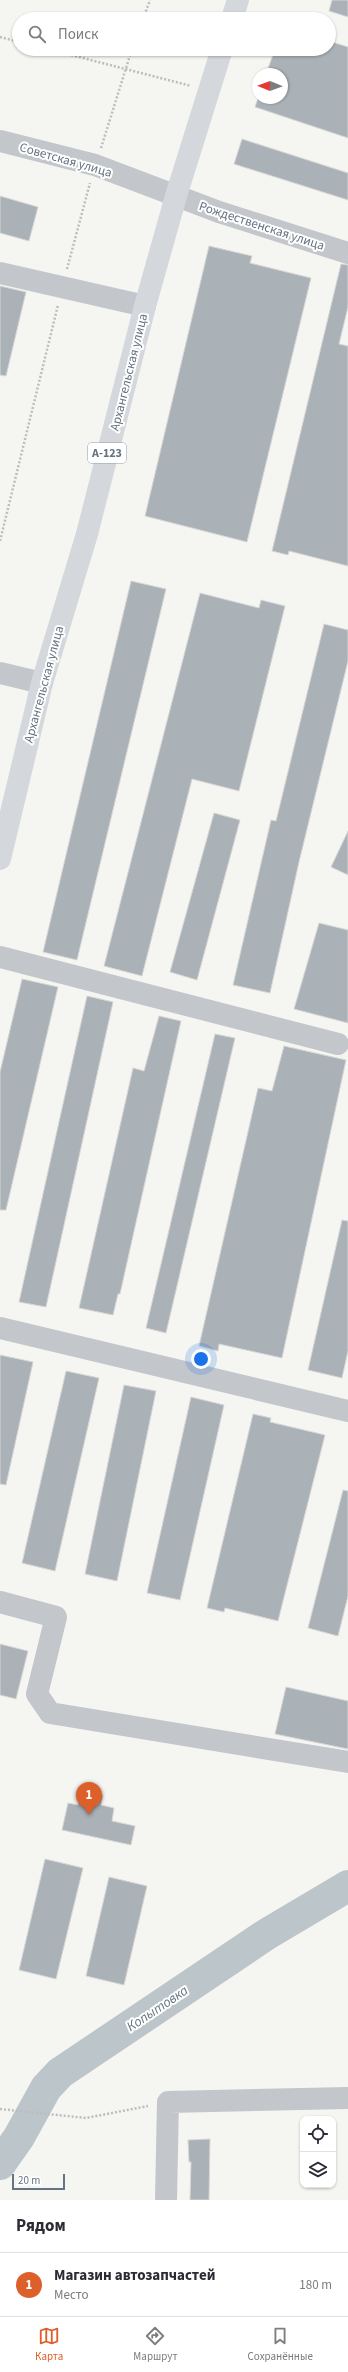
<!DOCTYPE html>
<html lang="ru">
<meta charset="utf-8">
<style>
body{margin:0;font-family:"Source Sans 3",sans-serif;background:#f7f7f7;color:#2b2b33}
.controls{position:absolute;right:12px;bottom:12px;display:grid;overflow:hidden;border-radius:8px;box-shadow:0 1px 3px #0004}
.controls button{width:36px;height:36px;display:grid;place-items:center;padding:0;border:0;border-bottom:1px solid #e1e1e2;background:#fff;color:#2b2b33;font:20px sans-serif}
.compass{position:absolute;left:252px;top:68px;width:36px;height:36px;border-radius:50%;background:#fff;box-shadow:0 1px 3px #0004;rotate:271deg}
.scale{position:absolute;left:12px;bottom:10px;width:53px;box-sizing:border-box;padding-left:4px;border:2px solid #657382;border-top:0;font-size:11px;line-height:14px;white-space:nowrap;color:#657382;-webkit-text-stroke:3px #fff;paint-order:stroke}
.you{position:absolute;left:201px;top:1359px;width:14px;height:14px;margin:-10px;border:3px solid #fff;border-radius:50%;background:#1a73e8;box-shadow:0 0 0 6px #1a73e833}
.badge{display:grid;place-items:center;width:26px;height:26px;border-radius:50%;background:#dd5f2a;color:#fff;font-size:13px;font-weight:700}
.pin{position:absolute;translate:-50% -33px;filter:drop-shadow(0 1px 2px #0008)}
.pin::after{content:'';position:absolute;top:21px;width:14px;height:12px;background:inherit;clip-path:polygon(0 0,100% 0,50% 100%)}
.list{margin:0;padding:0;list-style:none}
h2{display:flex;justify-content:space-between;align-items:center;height:52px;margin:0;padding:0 16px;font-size:17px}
h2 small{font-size:13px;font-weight:400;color:#7c7c81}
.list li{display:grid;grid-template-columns:26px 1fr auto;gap:12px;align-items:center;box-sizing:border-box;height:64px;padding:0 16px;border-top:1px solid #e1e1e2}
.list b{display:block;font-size:15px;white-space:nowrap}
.list p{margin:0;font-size:13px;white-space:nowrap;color:#7c7c81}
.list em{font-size:13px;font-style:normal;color:#7c7c81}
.icon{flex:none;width:22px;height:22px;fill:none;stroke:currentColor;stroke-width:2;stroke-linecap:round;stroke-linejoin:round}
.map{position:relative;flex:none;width:348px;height:2200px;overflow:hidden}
.search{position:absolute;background:#fff;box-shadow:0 1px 3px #0004;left:12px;right:12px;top:12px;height:44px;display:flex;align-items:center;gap:10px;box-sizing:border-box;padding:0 14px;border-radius:22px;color:#7c7c81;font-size:15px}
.sheet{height:116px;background:#fff}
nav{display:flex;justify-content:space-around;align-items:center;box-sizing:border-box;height:56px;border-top:1px solid #e1e1e2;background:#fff;font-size:11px;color:#7c7c81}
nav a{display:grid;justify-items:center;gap:2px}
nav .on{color:#dd5f2a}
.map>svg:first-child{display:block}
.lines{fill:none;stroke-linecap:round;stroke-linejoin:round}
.river{stroke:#bcc5ca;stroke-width:32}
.building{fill:#aab1b7;stroke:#d7d7d5}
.path{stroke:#bbbdbf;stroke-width:2.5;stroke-dasharray:2 2;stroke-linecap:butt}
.minor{stroke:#c3c6ca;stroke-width:22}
.major{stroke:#d4d8dc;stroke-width:22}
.labels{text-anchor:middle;stroke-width:4;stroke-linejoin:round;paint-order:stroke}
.shield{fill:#fff;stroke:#939da8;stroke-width:1}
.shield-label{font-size:12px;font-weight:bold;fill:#657382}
.street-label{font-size:13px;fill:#657382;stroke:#fff}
.water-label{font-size:14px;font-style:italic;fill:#61757f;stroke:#fff}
</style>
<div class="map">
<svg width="348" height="2200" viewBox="0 0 348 2200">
<rect width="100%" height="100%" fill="#f5f5f2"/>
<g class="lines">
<!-- river -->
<path class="river" d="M0,2164l19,-27 27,-49 14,-15 207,-139 81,-48"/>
</g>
<!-- building -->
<path class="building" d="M332,0h16v17l-19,-6z
M329,41l19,6v91l-93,-31 3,-9h24v-24h-16l9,-25h54z
M242,139l106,34v27l-114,-36z
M0,196l38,11 -9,34 -29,-8z
M209,246l43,10 -2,7 61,15 -64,264 -102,-26z
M341,264l7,1v42l-9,37 9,2v220l-59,-15 -1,4 -16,-4z
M0,286l26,6 -20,84 -6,-1z
M131,581l35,8 -89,371 -34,-8z
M200,593l59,15 2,-8 24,6 -46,185 -47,-12 -50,197 -38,-10z
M324,624l24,6v31l-49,201 -29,131 -37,-8 38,-165 5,1z
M214,813l26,7 -43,160 -27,-8z
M348,831v44l-17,-8z
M319,923l29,7v93l-54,-14z
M22,979l36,8 -52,223h-6v-138z
M87,996l26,6 -67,305 -27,-5z
M159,1016l22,5 -61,273h-2l-5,21 -34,-7 54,-240 11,3z
M215,1034l20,4 -69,295 -20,-5z
M284,1046l62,14 -64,298 -63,-14 -1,7 -19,-5 59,-258 14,3z
M342,1220l6,1v130l-6,27 -34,-8z
M0,1355l33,7 -27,123 -6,-1z
M66,1371l33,7 -44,193 -33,-8z
M124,1385l32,6 -39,190 -32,-7z
M191,1397l33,8 -44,195 -33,-7z
M253,1414l18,4 -1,4 55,13 -47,186 -53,-13 -1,4 -17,-4z
M343,1490l5,1v105l-10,40 -30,-8z
M0,1644l28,7 -12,48 -16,-4z
M286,1687l62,14v48l-73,-15z
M81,1790l22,5 -2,10 13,3 -2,13 23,5 -4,19 -69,-15 6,-27 10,2z
M45,1859l38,9 -27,111 -37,-9z
M109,1877l38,9 -23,99 -38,-9z
M210,2139l-1,61h-19l1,-38h-2l-1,-22z"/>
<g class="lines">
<!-- path -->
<path class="path" d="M143,19l7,-19
M0,37l19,5
M48,49l143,37
M101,148l31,-99
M67,269l23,-86
M0,541l58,-236
M0,2109l86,9 62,-12"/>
<!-- minor -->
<path class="minor" d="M0,141l95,24 124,47 129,41
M0,273l145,33
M0,673l42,10
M0,957l338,87
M0,1328l348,83
M0,1602l56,15 -19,77 13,19 298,49
M166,2200l2,-98 180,-4"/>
<!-- major -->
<path class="major" d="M232,19l6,-19
M0,859l42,-176 45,-149 58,-228 31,-110 46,-147"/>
</g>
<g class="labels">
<!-- shield labels -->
<rect class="shield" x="88" y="443" width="38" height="20" rx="3"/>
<g class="shield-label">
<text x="107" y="457">А-123</text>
</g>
<!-- street labels -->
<g class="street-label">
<text transform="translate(66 159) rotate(16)" y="5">Советская улица</text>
<text transform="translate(262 225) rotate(18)" y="5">Рождественская улица</text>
<text transform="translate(128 372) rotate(-76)" y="5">Архангельская улица</text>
<text transform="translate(43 684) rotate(-75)" y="5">Архангельская улица</text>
</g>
<!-- water labels -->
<g class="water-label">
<text transform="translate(157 2008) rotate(-34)" y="5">Копытовка</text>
</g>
</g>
</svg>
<div class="controls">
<button><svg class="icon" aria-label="locate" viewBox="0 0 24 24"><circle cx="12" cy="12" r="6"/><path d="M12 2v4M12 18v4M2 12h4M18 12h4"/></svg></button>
<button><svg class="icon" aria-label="layers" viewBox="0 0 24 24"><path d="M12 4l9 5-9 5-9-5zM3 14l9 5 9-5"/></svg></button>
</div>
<svg class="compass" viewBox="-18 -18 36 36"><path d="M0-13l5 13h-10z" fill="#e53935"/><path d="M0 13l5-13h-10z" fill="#7c7c81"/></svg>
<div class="scale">20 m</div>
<div class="you"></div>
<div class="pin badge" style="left:89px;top:1815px">1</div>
<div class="search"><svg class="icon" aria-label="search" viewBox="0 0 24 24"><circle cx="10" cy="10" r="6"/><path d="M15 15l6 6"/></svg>Поиск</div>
</div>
<section class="sheet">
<h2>Рядом<small></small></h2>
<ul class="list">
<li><span class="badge">1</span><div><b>Магазин автозапчастей</b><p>Место</p></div><em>180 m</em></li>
</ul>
</section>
<nav>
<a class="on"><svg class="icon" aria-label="map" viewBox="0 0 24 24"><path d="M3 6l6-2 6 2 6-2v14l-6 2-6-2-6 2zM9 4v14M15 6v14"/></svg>Карта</a>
<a><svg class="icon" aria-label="directions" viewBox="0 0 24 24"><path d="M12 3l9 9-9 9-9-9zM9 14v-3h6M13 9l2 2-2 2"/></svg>Маршрут</a>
<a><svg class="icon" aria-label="saved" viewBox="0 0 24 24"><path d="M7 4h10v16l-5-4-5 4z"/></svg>Сохранённые</a>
</nav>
